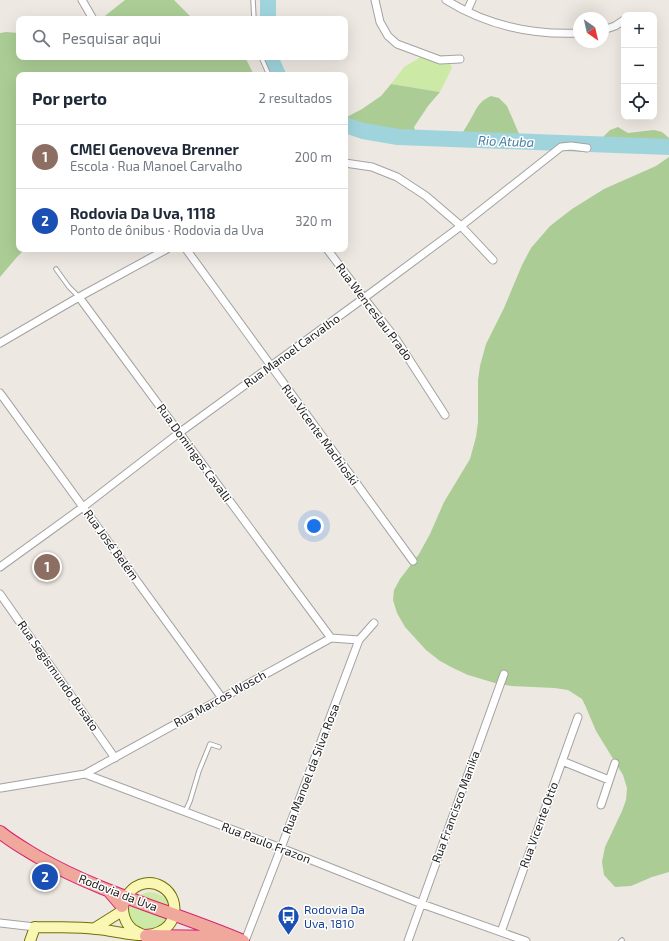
<!DOCTYPE html>
<html lang="pt">
<meta charset="utf-8">
<style>
body{margin:0;font-family:"Exo 2",sans-serif;background:#f6f6f7;color:#1f2937}
.controls{position:absolute;right:12px;top:12px;display:grid;overflow:hidden;border-radius:8px;box-shadow:0 4px 16px #0002}
.controls button{width:36px;height:36px;display:grid;place-items:center;padding:0;border:0;border-bottom:1px solid #e0e1e3;background:#fff;color:#1f2937;font:20px sans-serif}
.compass{position:absolute;left:573px;top:12px;width:36px;height:36px;border-radius:50%;background:#fff;box-shadow:0 4px 16px #0002;rotate:146deg}
.you{position:absolute;left:314px;top:526px;width:14px;height:14px;margin:-10px;border:3px solid #fff;border-radius:50%;background:#1a73e8;box-shadow:0 0 0 6px #1a73e833}
.badge{display:grid;place-items:center;width:26px;height:26px;border-radius:50%;background:#b45309;color:#fff;font-size:13px;font-weight:700}
.pin{position:absolute;translate:-50% -50%;border:2px solid #fff;box-shadow:0 1px 4px #0006}
.list{margin:0;padding:0;list-style:none}
h2{display:flex;justify-content:space-between;align-items:center;height:52px;margin:0;padding:0 16px;font-size:17px}
h2 small{font-size:13px;font-weight:400;color:#747a83}
.list li{display:grid;grid-template-columns:26px 1fr auto;gap:12px;align-items:center;box-sizing:border-box;height:64px;padding:0 16px;border-top:1px solid #e0e1e3}
.list b{display:block;font-size:15px;white-space:nowrap}
.list p{margin:0;font-size:13px;white-space:nowrap;color:#747a83}
.list em{font-size:13px;font-style:normal;color:#747a83}
.icon{flex:none;width:22px;height:22px;fill:none;stroke:currentColor;stroke-width:2;stroke-linecap:round;stroke-linejoin:round}
.map{position:relative;flex:none;width:669px;height:941px;overflow:hidden}
.search{position:absolute;background:#fff;box-shadow:0 4px 16px #0002;left:16px;top:16px;width:332px;height:44px;display:flex;align-items:center;gap:10px;box-sizing:border-box;padding:0 14px;border-radius:8px;color:#747a83;font-size:15px}
.panel{position:absolute;background:#fff;box-shadow:0 4px 16px #0002;left:16px;top:72px;width:332px;height:180px;border-radius:8px}
.map>svg:first-child{display:block}
.grass{fill:#cde9a6}
.forest{fill:#abcd95}
.lines{fill:none;stroke-linecap:round;stroke-linejoin:round}
.river{stroke:#a0d4dc;stroke-width:16}
.building{fill:#c5bab4}
.service-casing{stroke:#a3a3a3;stroke-width:5.5}
.minor-casing{stroke:#a3a3a3;stroke-width:9}
.secondary-casing{stroke:#6f7104;stroke-width:12}
.trunk-casing{stroke:#d72270;stroke-width:14}
.service{stroke:#fff;stroke-width:3.5}
.minor{stroke:#fff;stroke-width:7}
.secondary{stroke:#f9f7b3;stroke-width:10}
.trunk{stroke:#f1a89c;stroke-width:12}
.labels{text-anchor:middle;stroke-width:3;stroke-linejoin:round;paint-order:stroke}
.street-label{font-size:12px;fill:#1c1c1c;stroke:#fff}
.transit-label{font-size:12px;fill:#164399;stroke:#fff;text-anchor:start}
.water-label{font-size:13px;font-style:italic;fill:#457ca3;stroke:#fff}
</style>
<div class="map">
<svg width="669" height="941" viewBox="0 0 669 941">
<rect width="100%" height="100%" fill="#ede8e1"/>
<!-- grass -->
<path class="grass" d="M426,54l21,2 5,12 -12,24 -49,-8 13,-17z
M149,892c10,1 21,6 21,17 1,4 -2,9 -2,13l-16,11 -16,-5c-3,-4 -7,-10 -7,-14 -1,-12 10,-20 20,-22z"/>
<!-- forest -->
<path class="forest" d="M125,0h49l19,19h-92z
M6,32l13,1v24h226l9,18h-235v174h6l-8,8 -17,20v-244z
M391,84l49,8 -12,14 -14,21 4,13c-12,-1 -23,-1 -35,-3 -13,-3 -26,-8 -38,-14v-5l17,-9 19,-13z
M491,96l8,2 8,8 16,37 -66,-2c4,-6 8,-12 12,-19 7,-11 8,-20 22,-26z
M618,127l10,6 26,-3 8,2 7,6v4l-22,-1 -50,2 13,-13z
M669,157v715l-17,5 -21,9 -16,1 -11,-12 -2,-13 3,-15 17,-36 4,-11 1,-12 -4,-13 -27,-44 -11,-26 -3,-6 -14,-9 -14,-2 -43,-2 -16,-3 -27,-8 -15,-7 -13,-7 -14,-11 -21,-23 -8,-14 -4,-13 1,-10 6,-11 19,-25 11,-20 14,-32 26,-43 6,-22 2,-15v-42l2,-14 6,-22 18,-36 18,-43 9,-17 19,-22 22,-17 32,-20 52,-23z"/>
<g class="lines">
<!-- river -->
<path class="river" d="M268,19v-19
M270,57l8,18
M345,125l18,6 35,6 271,10"/>
</g>
<!-- building -->
<path class="building" d="M45,553l15,21 -11,7 -15,-21z"/>
<g class="lines">
<defs>
<path id="service" d="M253,0l1,19
M261,57l8,18
M56,269l13,18 10,10
M185,812l5,-11 9,-30 11,-27 9,3
M621,941l1,-1"/>
<path id="minor" d="M82,0l11,19
M375,0l5,22 8,14 9,8 43,16 20,-1
M446,0c40,25 86,35 133,33
M467,11l5,-11
M603,30l12,-4 9,-6
M345,163l27,4 25,10 29,19 35,30 32,34
M186,249l227,312
M327,249l37,49 32,41 49,76
M79,297l252,341
M0,343l79,-46 88,-48
M0,393l222,305
M0,567l83,-60 96,-74 185,-135 97,-72 100,-79 10,-1 16,2
M0,594l115,164
M562,761l47,19
M85,774l246,-136 28,2
M1,788l84,-14 196,74 141,56 104,37
M601,805l14,-42
M0,923l35,4
M501,932l77,-215
M245,941l36,-93 78,-208 15,-17
M408,941l96,-267"/>
<path id="secondary" d="M95,928l27,-17
M30,941l5,-14c20,1 41,-1 61,2 17,1 41,9 57,5 8,-2 16,-7 19,-14 12,-29 -24,-51 -44,-26 -8,10 -6,26 4,35 4,3 9,5 14,7"/>
<path id="trunk" d="M0,832c12,10 25,17 38,25 64,37 137,55 205,84
M110,892l12,14
M146,936l79,1"/>
</defs>
<!-- service casing -->
<use href="#service" class="service-casing"/>
<!-- minor casing -->
<use href="#minor" class="minor-casing"/>
<!-- secondary casing -->
<use href="#secondary" class="secondary-casing"/>
<!-- trunk casing -->
<use href="#trunk" class="trunk-casing"/>
<!-- service -->
<use href="#service" class="service"/>
<!-- minor -->
<use href="#minor" class="minor"/>
<!-- secondary -->
<use href="#secondary" class="secondary"/>
<!-- trunk -->
<use href="#trunk" class="trunk"/>
</g>
<!-- icons -->
<defs>
<symbol id="bus-pin" viewBox="-11 -11 22 30"><path d="M0 17L-7.5 6A9.5 9.5 0 1 1 7.5 6Z" fill="#1a4fb4" stroke="#fff"/><path d="M-5-6H5V4H4V6H2V4H-2V6H-4V4H-5ZM-3.5-4V0h7V-4ZM-3.5 1.2v1.5H-2V1.2ZM2 1.2v1.5H3.5V1.2Z" fill="#fff"/></symbol>
</defs>
<g fill-rule="evenodd">
<use href="#bus-pin" x="276" y="904" width="25" height="34"/>
</g>
<g class="labels">
<!-- street labels -->
<g class="street-label">
<text transform="translate(374 312) rotate(53)" y="4">Rua Wenceslau Prado</text>
<text transform="translate(292 351) rotate(-36)" y="4">Rua Manoel Carvalho</text>
<text transform="translate(320 435) rotate(54)" y="4">Rua Vicente Machioski</text>
<text transform="translate(194 453) rotate(54)" y="4">Rua Domingos Cavalli</text>
<text transform="translate(111 545) rotate(54)" y="4">Rua José Belém</text>
<text transform="translate(58 676) rotate(55)" y="4">Rua Segismundo Busato</text>
<text transform="translate(220 699) rotate(-29)" y="4">Rua Marcos Wosch</text>
<text transform="translate(311 769) rotate(-69)" y="4">Rua Manoel da Silva Rosa</text>
<text transform="translate(456 807) rotate(-70)" y="4">Rua Francisco Manika</text>
<text transform="translate(539 825) rotate(-70)" y="4">Rua Vicente Otto</text>
<text transform="translate(266 843) rotate(21)" y="4">Rua Paulo Frazon</text>
<text transform="translate(118 893) rotate(21)" y="4">Rodovia da Uva</text>
</g>
<!-- transit labels -->
<g class="transit-label">
<text x="304" y="914">Rodovia Da<tspan x="304" dy="14">Uva, 1810</tspan></text>
</g>
<!-- water labels -->
<g class="water-label">
<text transform="translate(506 141) rotate(2)" y="5">Rio Atuba</text>
</g>
</g>
</svg>
<div class="controls">
<button>+</button>
<button>−</button>
<button><svg class="icon" aria-label="locate" viewBox="0 0 24 24"><circle cx="12" cy="12" r="6"/><path d="M12 2v4M12 18v4M2 12h4M18 12h4"/></svg></button>
</div>
<svg class="compass" viewBox="-18 -18 36 36"><path d="M0-13l5 13h-10z" fill="#e53935"/><path d="M0 13l5-13h-10z" fill="#747a83"/></svg>
<div class="you"></div>
<div class="pin badge" style="left:47px;top:567px;background:#8d6e63">1</div>
<div class="pin badge" style="left:45px;top:877px;background:#1a4fb4">2</div>
<div class="search"><svg class="icon" aria-label="search" viewBox="0 0 24 24"><circle cx="10" cy="10" r="6"/><path d="M15 15l6 6"/></svg>Pesquisar aqui</div>
<section class="panel">
<h2>Por perto<small>2 resultados</small></h2>
<ul class="list">
<li><span class="badge" style="background:#8d6e63">1</span><div><b>CMEI Genoveva Brenner</b><p>Escola · Rua Manoel Carvalho</p></div><em>200 m</em></li>
<li><span class="badge" style="background:#1a4fb4">2</span><div><b>Rodovia Da Uva, 1118</b><p>Ponto de ônibus · Rodovia da Uva</p></div><em>320 m</em></li>
</ul>
</section>
</div>
